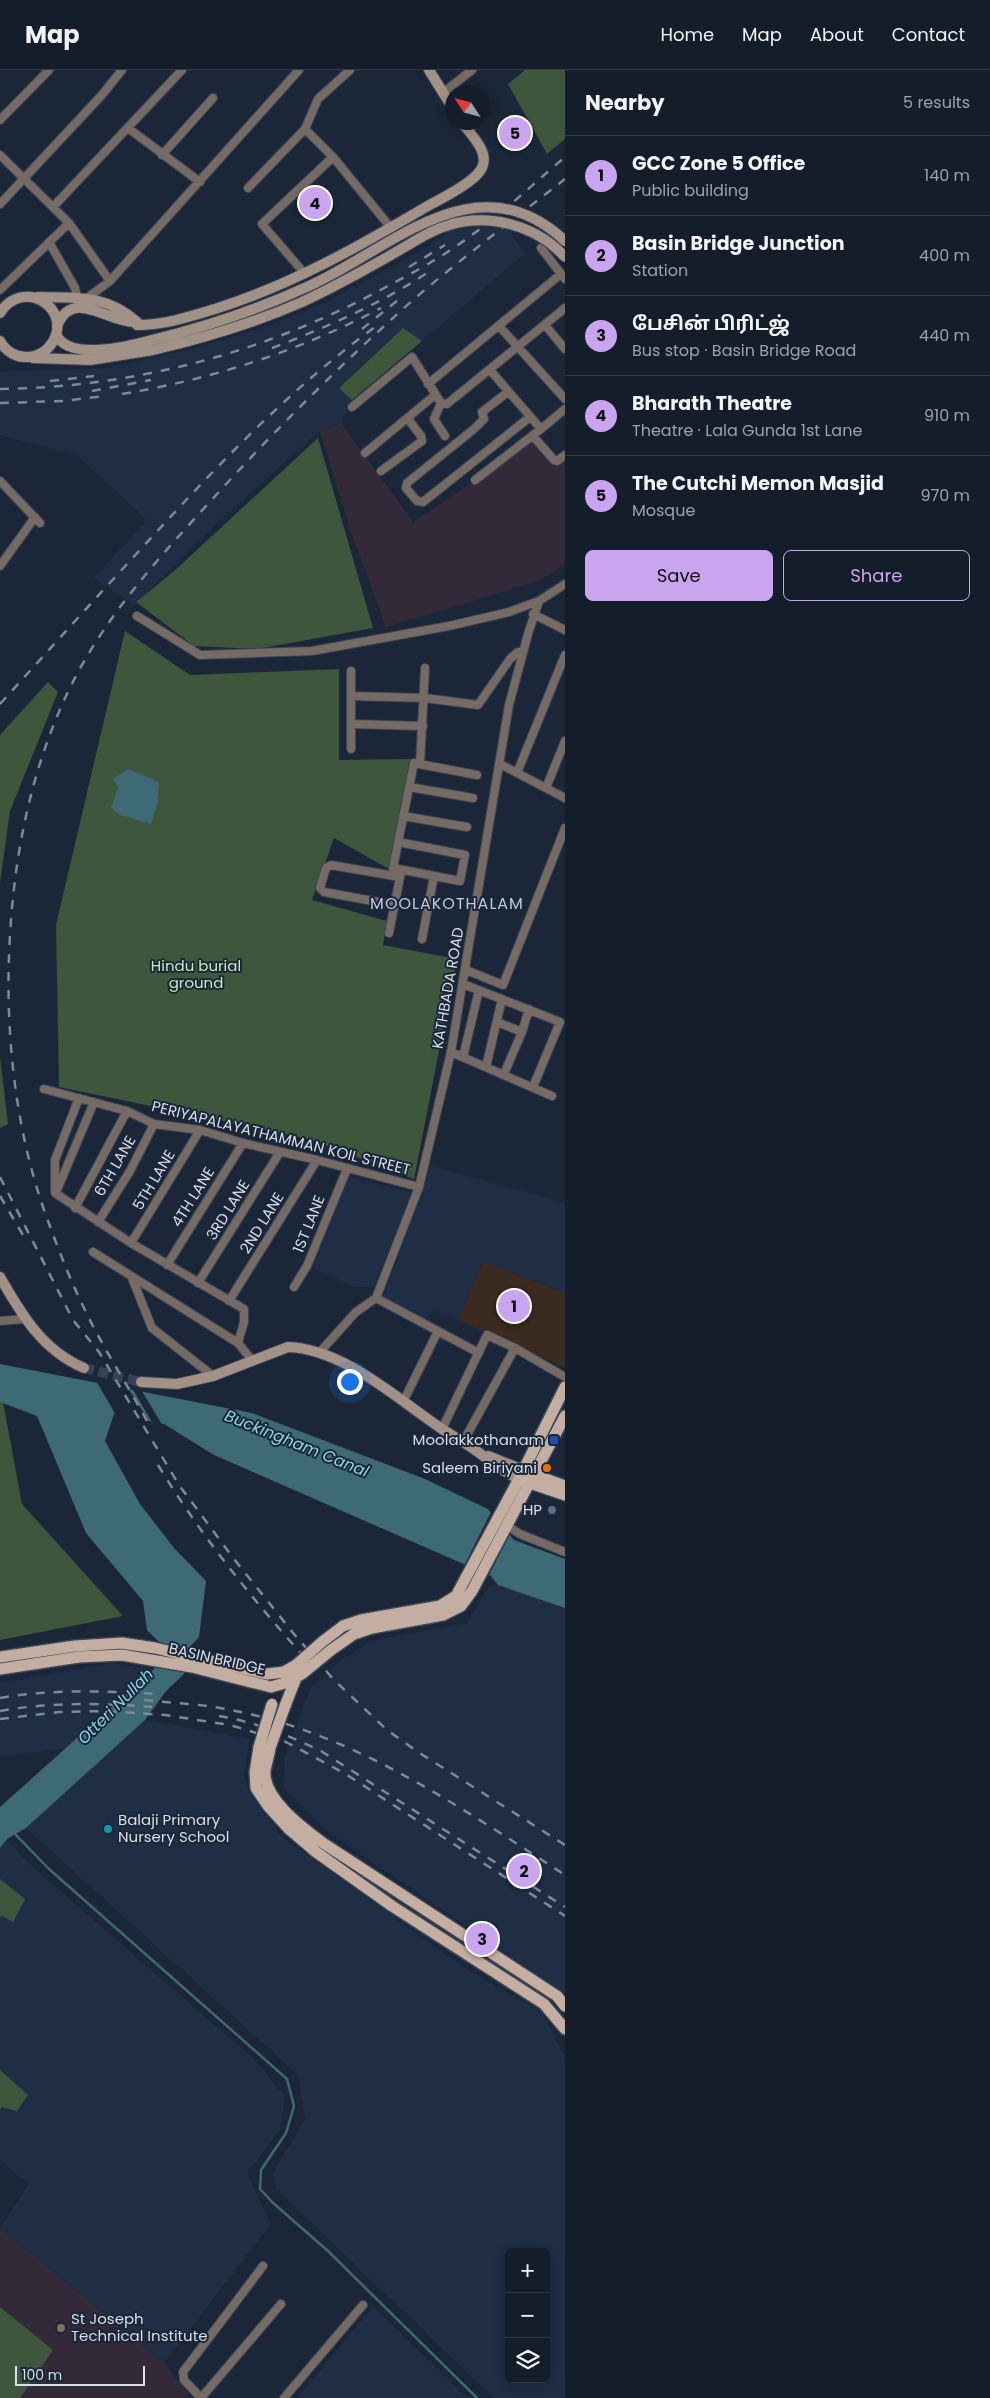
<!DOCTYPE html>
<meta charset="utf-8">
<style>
body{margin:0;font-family:Poppins,"Noto Sans Tamil",sans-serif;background:#212a36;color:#f1f3f6}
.controls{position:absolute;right:15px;bottom:15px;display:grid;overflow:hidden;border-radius:8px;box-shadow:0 2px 12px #0003}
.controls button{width:45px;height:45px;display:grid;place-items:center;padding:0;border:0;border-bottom:1px solid #333b47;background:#141d2a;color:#f1f3f6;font:25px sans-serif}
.compass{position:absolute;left:445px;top:15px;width:45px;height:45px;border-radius:50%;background:#141d2a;box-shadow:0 2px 12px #0003;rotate:306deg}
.scale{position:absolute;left:15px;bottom:12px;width:130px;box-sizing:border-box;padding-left:5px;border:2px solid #d8dfeb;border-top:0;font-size:14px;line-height:18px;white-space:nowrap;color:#d8dfeb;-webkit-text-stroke:4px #1b2738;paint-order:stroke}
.you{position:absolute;left:349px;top:1311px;width:18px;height:18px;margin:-12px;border:4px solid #fff;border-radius:50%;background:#1a73e8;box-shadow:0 0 0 8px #1a73e833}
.badge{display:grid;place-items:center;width:32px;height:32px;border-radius:50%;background:#c8a5ee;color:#111;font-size:16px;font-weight:700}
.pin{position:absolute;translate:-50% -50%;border:2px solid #fff;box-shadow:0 1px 5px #0006}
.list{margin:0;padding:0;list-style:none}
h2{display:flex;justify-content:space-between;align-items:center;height:65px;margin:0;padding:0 20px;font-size:21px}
h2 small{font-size:16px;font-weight:400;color:#9da2a8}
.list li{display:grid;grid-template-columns:32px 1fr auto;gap:15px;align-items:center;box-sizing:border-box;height:80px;padding:0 20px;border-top:1px solid #333b47}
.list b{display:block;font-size:19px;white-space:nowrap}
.list p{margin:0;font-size:16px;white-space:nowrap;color:#9da2a8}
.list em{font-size:16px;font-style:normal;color:#9da2a8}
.actions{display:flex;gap:10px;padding:15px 20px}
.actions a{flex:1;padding:11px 0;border:1px solid #c8a5ee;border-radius:8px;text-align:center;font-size:18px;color:#c8a5ee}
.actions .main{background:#c8a5ee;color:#111}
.icon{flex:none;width:28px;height:28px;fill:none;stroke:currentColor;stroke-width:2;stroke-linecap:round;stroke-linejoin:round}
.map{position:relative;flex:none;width:565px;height:2328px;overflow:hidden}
header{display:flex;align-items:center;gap:30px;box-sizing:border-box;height:70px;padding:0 25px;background:#141d2a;border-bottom:1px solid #333b47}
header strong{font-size:24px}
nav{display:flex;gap:28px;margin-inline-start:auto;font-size:18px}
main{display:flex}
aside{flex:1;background:#141d2a}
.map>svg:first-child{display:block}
.commercial{fill:#3a2a1f}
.built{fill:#1f2d45;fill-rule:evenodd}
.education{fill:#322a39}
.green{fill:#3e563c}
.water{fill:#3d6a74}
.pier{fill:#1b2738}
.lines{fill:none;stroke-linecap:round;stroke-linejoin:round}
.stream{stroke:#3d6a74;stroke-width:2.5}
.secondary-tunnel{stroke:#374353;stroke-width:10;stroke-dasharray:10 5;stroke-linecap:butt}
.minor-casing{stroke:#394455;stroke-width:10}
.secondary-casing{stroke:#394455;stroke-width:12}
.primary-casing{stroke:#394455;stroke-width:14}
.minor{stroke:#756a64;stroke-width:8}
.secondary{stroke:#a19186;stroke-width:10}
.primary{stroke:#c4aea1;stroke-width:11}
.rail{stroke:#808998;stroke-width:2.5;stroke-dasharray:9 9;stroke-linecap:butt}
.secondary-bridge-casing{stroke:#394455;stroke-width:12;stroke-linecap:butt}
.primary-bridge-casing{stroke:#394455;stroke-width:14;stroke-linecap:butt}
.secondary-bridge{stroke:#a19186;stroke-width:10}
.primary-bridge{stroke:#c4aea1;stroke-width:11}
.transit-dot{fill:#1a4fb4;stroke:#1b2738;stroke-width:2}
.food-dot{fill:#e8710a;stroke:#1b2738;stroke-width:2}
.service-dot{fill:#5c6f8a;stroke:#1b2738;stroke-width:2}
.culture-dot{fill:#0f9aa8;stroke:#1b2738;stroke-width:2}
.education-dot{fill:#8d6e63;stroke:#1b2738;stroke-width:2}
.labels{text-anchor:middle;stroke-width:4;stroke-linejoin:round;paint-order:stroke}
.park-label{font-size:15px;fill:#c0edbb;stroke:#1b2738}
.street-label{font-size:15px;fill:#d8dfeb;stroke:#1b2738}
.poi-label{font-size:15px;fill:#d8dfeb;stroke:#1b2738;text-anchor:end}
.neighbourhood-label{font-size:16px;letter-spacing:1px;fill:#bccbe3;stroke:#1b2738}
.water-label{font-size:16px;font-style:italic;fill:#87d6e8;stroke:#1b2738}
</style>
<header>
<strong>Map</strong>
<nav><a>Home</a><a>Map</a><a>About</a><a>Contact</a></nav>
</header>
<main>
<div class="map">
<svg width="565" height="2328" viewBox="0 0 565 2328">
<rect width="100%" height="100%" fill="#1b2738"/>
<!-- commercial -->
<path class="commercial" d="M483,1191l82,32v75l-107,-48z"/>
<!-- built -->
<path class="built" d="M491,129l33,55 -102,87 -19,-13 -64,59 13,13 -11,23 -21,8 -94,84 -92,90 -40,-27 53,-58 -69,-64 -78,-21v-63l108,-4 78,-18 77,-22 63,-26 100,-54z
M431,1096l134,37v90l-82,-32 -25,59 -24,-10 -11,11 -40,-23z
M349,1106l63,17 -38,94h-20l-41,-19z
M498,1515l67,23v385l-237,-161 -44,-44 1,-31 25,-68 26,-25 34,-23 97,-18 22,-37z
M112,1593l41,6 -12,14 -75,65 -66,9v-74z
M145,1650l105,19 -6,37 6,18 32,43 181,130 79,45 23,46v340h-71l-218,-209 -3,-16 32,-54 -7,-44 -272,-247zM509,2182h37v127h-37z
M7,1769l21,24 226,196 31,37 -5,34 -33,43 24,51 -107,139 -164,-135 29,-44 -29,-24v-312z
M373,2236l95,92h-171z"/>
<!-- education -->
<path class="education" d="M341,353l72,99 121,-80 20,25 11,-9v106l-24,16 -155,47 -36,-98 -30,-98z
M0,2158l164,135 24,30 -4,5h-184z"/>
<!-- green -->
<path class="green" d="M525,0h40v69l-18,15 -39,-70z
M403,258l19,13 -70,59 -13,-12z
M318,368l55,190 -116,21 -63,-3 -58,-44 37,-30z
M125,561l65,44 149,-6v91l71,-1 -21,110 -55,-31 -22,62 75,21 -4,24 74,14 -43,220 -105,-40 -250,-52 -3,-162z
M48,612l10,10 -48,119 -10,72v-148z
M0,987l8,67 -8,4z
M0,1332h3l19,102 101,112 -123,24z
M0,1809l25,20 -12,23 -11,-6 -2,1z
M0,2000l28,25 -11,16 -15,-4 -2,2z
M0,2237l53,43 -33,48h-20z"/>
<!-- water -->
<path class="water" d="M128,699l31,13 -2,23 -6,19 -31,-9 -9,-7 7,-21 -5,-8z
M0,1294l252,49 173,66 63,30 26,31 51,19v49l-67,-23 -7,-9 -277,-121 -50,-31 -50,-10 -9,27 35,63 34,44 32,33 -7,56 -11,12 -4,25 -18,17 -21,29 -119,108 -19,11 -7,9v-41l154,-138 5,-27 -12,-12 -4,-29 -57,-68 -49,-117 -37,-14z"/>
<!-- pier -->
<path class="pier" d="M95,1309l31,6 24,38 -14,-2 -2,-3 -2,2 -15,-3z
M131,1316l9,2 23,38 -10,-2z
M492,1440l18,24 -22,43 -25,-9z"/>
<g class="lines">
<!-- stream -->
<path class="stream" d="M14,1763l35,36 238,210 7,27 -8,27 -25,37 -1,19 12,13 56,49 149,147"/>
<!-- secondary-tunnel -->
<path class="secondary-tunnel" d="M84,1298l57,14"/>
<defs>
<path id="minor" d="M444,22l28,-22
M0,50l49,-50
M128,58l72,54
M305,59l28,28 58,71
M0,85l69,68 41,58
M162,85l51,-57
M248,118l57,-59 13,-30 32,-29
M0,134l101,-108 21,-26
M53,137l129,-137
M49,172l26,46 2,9
M541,178l24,31
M305,204l-43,-50 71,-67
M0,220l69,-67
M87,228l23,-17 189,-211
M545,255l20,24
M499,256l66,73
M490,300l51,59 24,-20
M428,314l133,-110
M508,322l-26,20 2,7 -10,10 -67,54 -1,5 11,13 6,1 107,-85
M441,333l-7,16 11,17
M352,337l60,-50 29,46 6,1 118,-96
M533,366l21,24 3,1 8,-6
M365,383l70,-58
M381,401l41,-30 -1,-5 -13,-17
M475,410l66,-51
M0,411l40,42
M0,496l35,-49
M533,544l32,16
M137,546l63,39 112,-4 137,-25 60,-14 30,-11
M351,626l74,2 53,7 32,-46 8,-7h5
M351,654l72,2
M351,679v-78
M420,694l5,-96
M500,694l65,34
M517,703l48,-118
M409,717l64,11
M546,718l19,-47
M403,746l64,11
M398,772l67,13 -5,26 -67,-13 21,-105 63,12
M395,835l-71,-13 -4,-4 6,-20 5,-3 69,12
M389,863l12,-61
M422,869l12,-63
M466,900l37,15 62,-157
M463,914l97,38 -27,65
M497,952l25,10
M451,982l101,44
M463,987l16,-67
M486,997l16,-68
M504,1004l18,-42 7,-23
M44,1019l83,22 27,13 46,6 43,13 74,17 102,27
M79,1028l-24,62v33l76,50 113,66v13l-6,21
M57,1120l37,-88
M75,1138l52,-97
M98,1152l32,-51 24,-47
M131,1173l69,-113
M93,1182l145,91 13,16
M167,1195l76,-122
M132,1208l20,50 61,48
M198,1213l82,-131
M294,1217l13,-21 40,-97
M376,1228l103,55
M229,1231l88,-141
M0,1251l24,-2
M319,1283l37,-41 20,-14 43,-111 32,-135 58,-347 19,-71 11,-33 26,-17
M404,1330l34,-69
M442,1359l45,-94 28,13 50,29
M463,1372l52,-94
M506,1455l14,9 45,18
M201,2328l-17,-18 -1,-8 80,-106
M201,2328l80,-94
M284,2328l79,-93"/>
<path id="secondary" d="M429,0l23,37
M38,227c38,1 68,-3 99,25
M0,243c23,-37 74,-4 52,30 -5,8 -14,13 -23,14 -12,1 -23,-5 -29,-16
M57,256c16,-39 51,-3 79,-4l1,3c27,0 52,-8 78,-16 76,-24 143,-62 211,-102 14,-8 53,-26 57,-42 5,-15 -14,-32 -21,-43
M56,264c12,28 74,12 96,6
M33,288l57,2 63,-10
M0,1207c22,38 42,73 84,91
M141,1312l36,2 36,-8 75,-29c56,2 109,52 154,82 12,8 24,14 36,23 15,11 23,19 41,27
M488,1386l35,14"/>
<path id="primary" d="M527,1402l38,14
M524,1411l41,14
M322,1572l21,-16 18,-6 79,-14 16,-10 63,-117 46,-92
M331,1580l23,-16 18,-6 71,-13 18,-9 11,-15 93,-175
M0,1587l75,-11 47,-3 33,5 112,26 17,-2 12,-7
M0,1599l79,-12 43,-2 70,12 79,20 17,-5 15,-9
M285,1636l11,-28
M259,1677l-4,25 1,16 12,18 21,23 27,23 76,54 152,98 21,25
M270,1678c-1,8 -4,16 -5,23 -2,28 38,57 58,72l234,153 8,10"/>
</defs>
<!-- minor casing -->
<use href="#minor" class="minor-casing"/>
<!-- secondary casing -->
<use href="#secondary" class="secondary-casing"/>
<!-- primary casing -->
<use href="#primary" class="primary-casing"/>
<!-- minor -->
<use href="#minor" class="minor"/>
<!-- secondary -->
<use href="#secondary" class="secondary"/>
<!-- primary -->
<use href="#primary" class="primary"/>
<!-- rail -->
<path class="rail" d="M409,197l36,-22
M362,259l41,-33
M272,278c53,-20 108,-44 155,-75
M50,311l44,-5
M0,319c138,-2 267,-37 388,-103 28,-15 56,-30 81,-49 34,-24 64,-53 96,-80
M92,321l59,-11
M122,324c91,-15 177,-43 259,-86
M0,333l63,-2 41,-5
M0,634c47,-52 93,-103 140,-154 73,-80 147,-159 235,-223
M0,1107l73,143 26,32 80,133 55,74 60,75 40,46 53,50 31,22 147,93
M0,1126l23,39
M147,1351c-20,-37 -44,-73 -62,-111 -14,-28 -26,-59 -37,-89 -31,-83 -42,-177 -39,-264 3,-90 19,-179 57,-261 34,-73 87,-132 141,-191 65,-72 134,-141 206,-205 49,-42 101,-81 152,-121
M158,1395c45,74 99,140 157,204
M0,1628c51,-9 104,-7 155,-4
M144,1630c29,3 59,4 87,10 125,24 230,98 334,165
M0,1641c50,-9 102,-8 152,-4
M219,1646c36,6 69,19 102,35l244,156
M0,1649l59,-7 47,-1 59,4 65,10 56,17 58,31 221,143"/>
<defs>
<path id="secondary-bridge" d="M152,270c54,-13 107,-31 157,-54 82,-37 168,-128 256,-45
M153,280c51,-12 101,-27 149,-48 32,-15 63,-32 94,-50 16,-9 33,-21 50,-26 42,-14 90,-1 119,31"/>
<path id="primary-bridge" d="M296,1595l26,-23
M303,1603l28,-23
M259,1677l13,-43
M270,1678l15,-42"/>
</defs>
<!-- secondary-bridge casing -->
<use href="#secondary-bridge" class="secondary-bridge-casing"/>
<!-- primary-bridge casing -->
<use href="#primary-bridge" class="primary-bridge-casing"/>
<!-- secondary-bridge -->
<use href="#secondary-bridge" class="secondary-bridge"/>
<!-- primary-bridge -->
<use href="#primary-bridge" class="primary-bridge"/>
</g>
<!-- markers -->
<rect class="transit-dot" x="549" y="1365" width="10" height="10" rx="2.5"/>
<circle class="food-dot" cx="547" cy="1398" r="5"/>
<circle class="service-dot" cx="552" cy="1440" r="5"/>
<circle class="culture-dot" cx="108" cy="1759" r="5"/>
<circle class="education-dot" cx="61" cy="2258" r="5"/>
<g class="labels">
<!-- park labels -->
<g class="park-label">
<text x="196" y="901">Hindu burial<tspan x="196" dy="17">ground</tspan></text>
</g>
<!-- street labels -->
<g class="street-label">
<text transform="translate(448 918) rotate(-80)" y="5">KATHBADA ROAD</text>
<text transform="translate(281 1068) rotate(14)" y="5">PERIYAPALAYATHAMMAN KOIL STREET</text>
<text transform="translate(115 1096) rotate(-60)" y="5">6TH LANE</text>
<text transform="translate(154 1110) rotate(-59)" y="5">5TH LANE</text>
<text transform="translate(193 1127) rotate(-58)" y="5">4TH LANE</text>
<text transform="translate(228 1140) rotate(-58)" y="5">3RD LANE</text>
<text transform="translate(262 1153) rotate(-58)" y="5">2ND LANE</text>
<text transform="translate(309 1154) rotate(-68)" y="5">1ST LANE</text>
<text transform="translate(217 1589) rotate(13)" y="5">BASIN BRIDGE</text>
</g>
<!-- poi labels -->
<g class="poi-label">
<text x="544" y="1375">Moolakkothanam</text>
<text x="537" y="1403">Saleem Biriyani</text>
<text x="542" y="1445">HP</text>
<text x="118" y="1755" text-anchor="start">Balaji Primary<tspan x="118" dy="17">Nursery School</tspan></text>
<text x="71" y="2254" text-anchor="start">St Joseph<tspan x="71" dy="17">Technical Institute</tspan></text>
</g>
<!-- neighbourhood labels -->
<g class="neighbourhood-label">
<text x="447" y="839">MOOLAKOTHALAM</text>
</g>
<!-- water labels -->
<g class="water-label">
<text transform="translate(297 1373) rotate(22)" y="6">Buckingham Canal</text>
<text transform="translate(115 1636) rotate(-45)" y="6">Otteri Nullah</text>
</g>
</g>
</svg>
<div class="controls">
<button>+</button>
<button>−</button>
<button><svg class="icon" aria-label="layers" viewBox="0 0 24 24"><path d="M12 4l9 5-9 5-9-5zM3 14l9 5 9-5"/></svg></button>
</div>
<svg class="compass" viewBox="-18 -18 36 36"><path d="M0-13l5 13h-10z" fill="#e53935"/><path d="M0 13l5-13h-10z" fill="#9da2a8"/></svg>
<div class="scale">100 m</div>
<div class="you"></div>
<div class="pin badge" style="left:514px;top:1236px">1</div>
<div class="pin badge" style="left:524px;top:1801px">2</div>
<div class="pin badge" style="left:482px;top:1869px">3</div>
<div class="pin badge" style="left:315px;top:133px">4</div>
<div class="pin badge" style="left:515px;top:63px">5</div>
</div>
<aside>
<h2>Nearby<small>5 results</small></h2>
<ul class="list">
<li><span class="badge">1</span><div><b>GCC Zone 5 Office</b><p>Public building</p></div><em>140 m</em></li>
<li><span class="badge">2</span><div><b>Basin Bridge Junction</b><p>Station</p></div><em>400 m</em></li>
<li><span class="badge">3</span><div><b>பேசின் பிரிட்ஜ்</b><p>Bus stop · Basin Bridge Road</p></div><em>440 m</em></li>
<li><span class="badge">4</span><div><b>Bharath Theatre</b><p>Theatre · Lala Gunda 1st Lane</p></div><em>910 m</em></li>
<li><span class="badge">5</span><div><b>The Cutchi Memon Masjid</b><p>Mosque</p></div><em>970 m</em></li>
</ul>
<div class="actions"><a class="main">Save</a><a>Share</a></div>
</aside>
</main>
